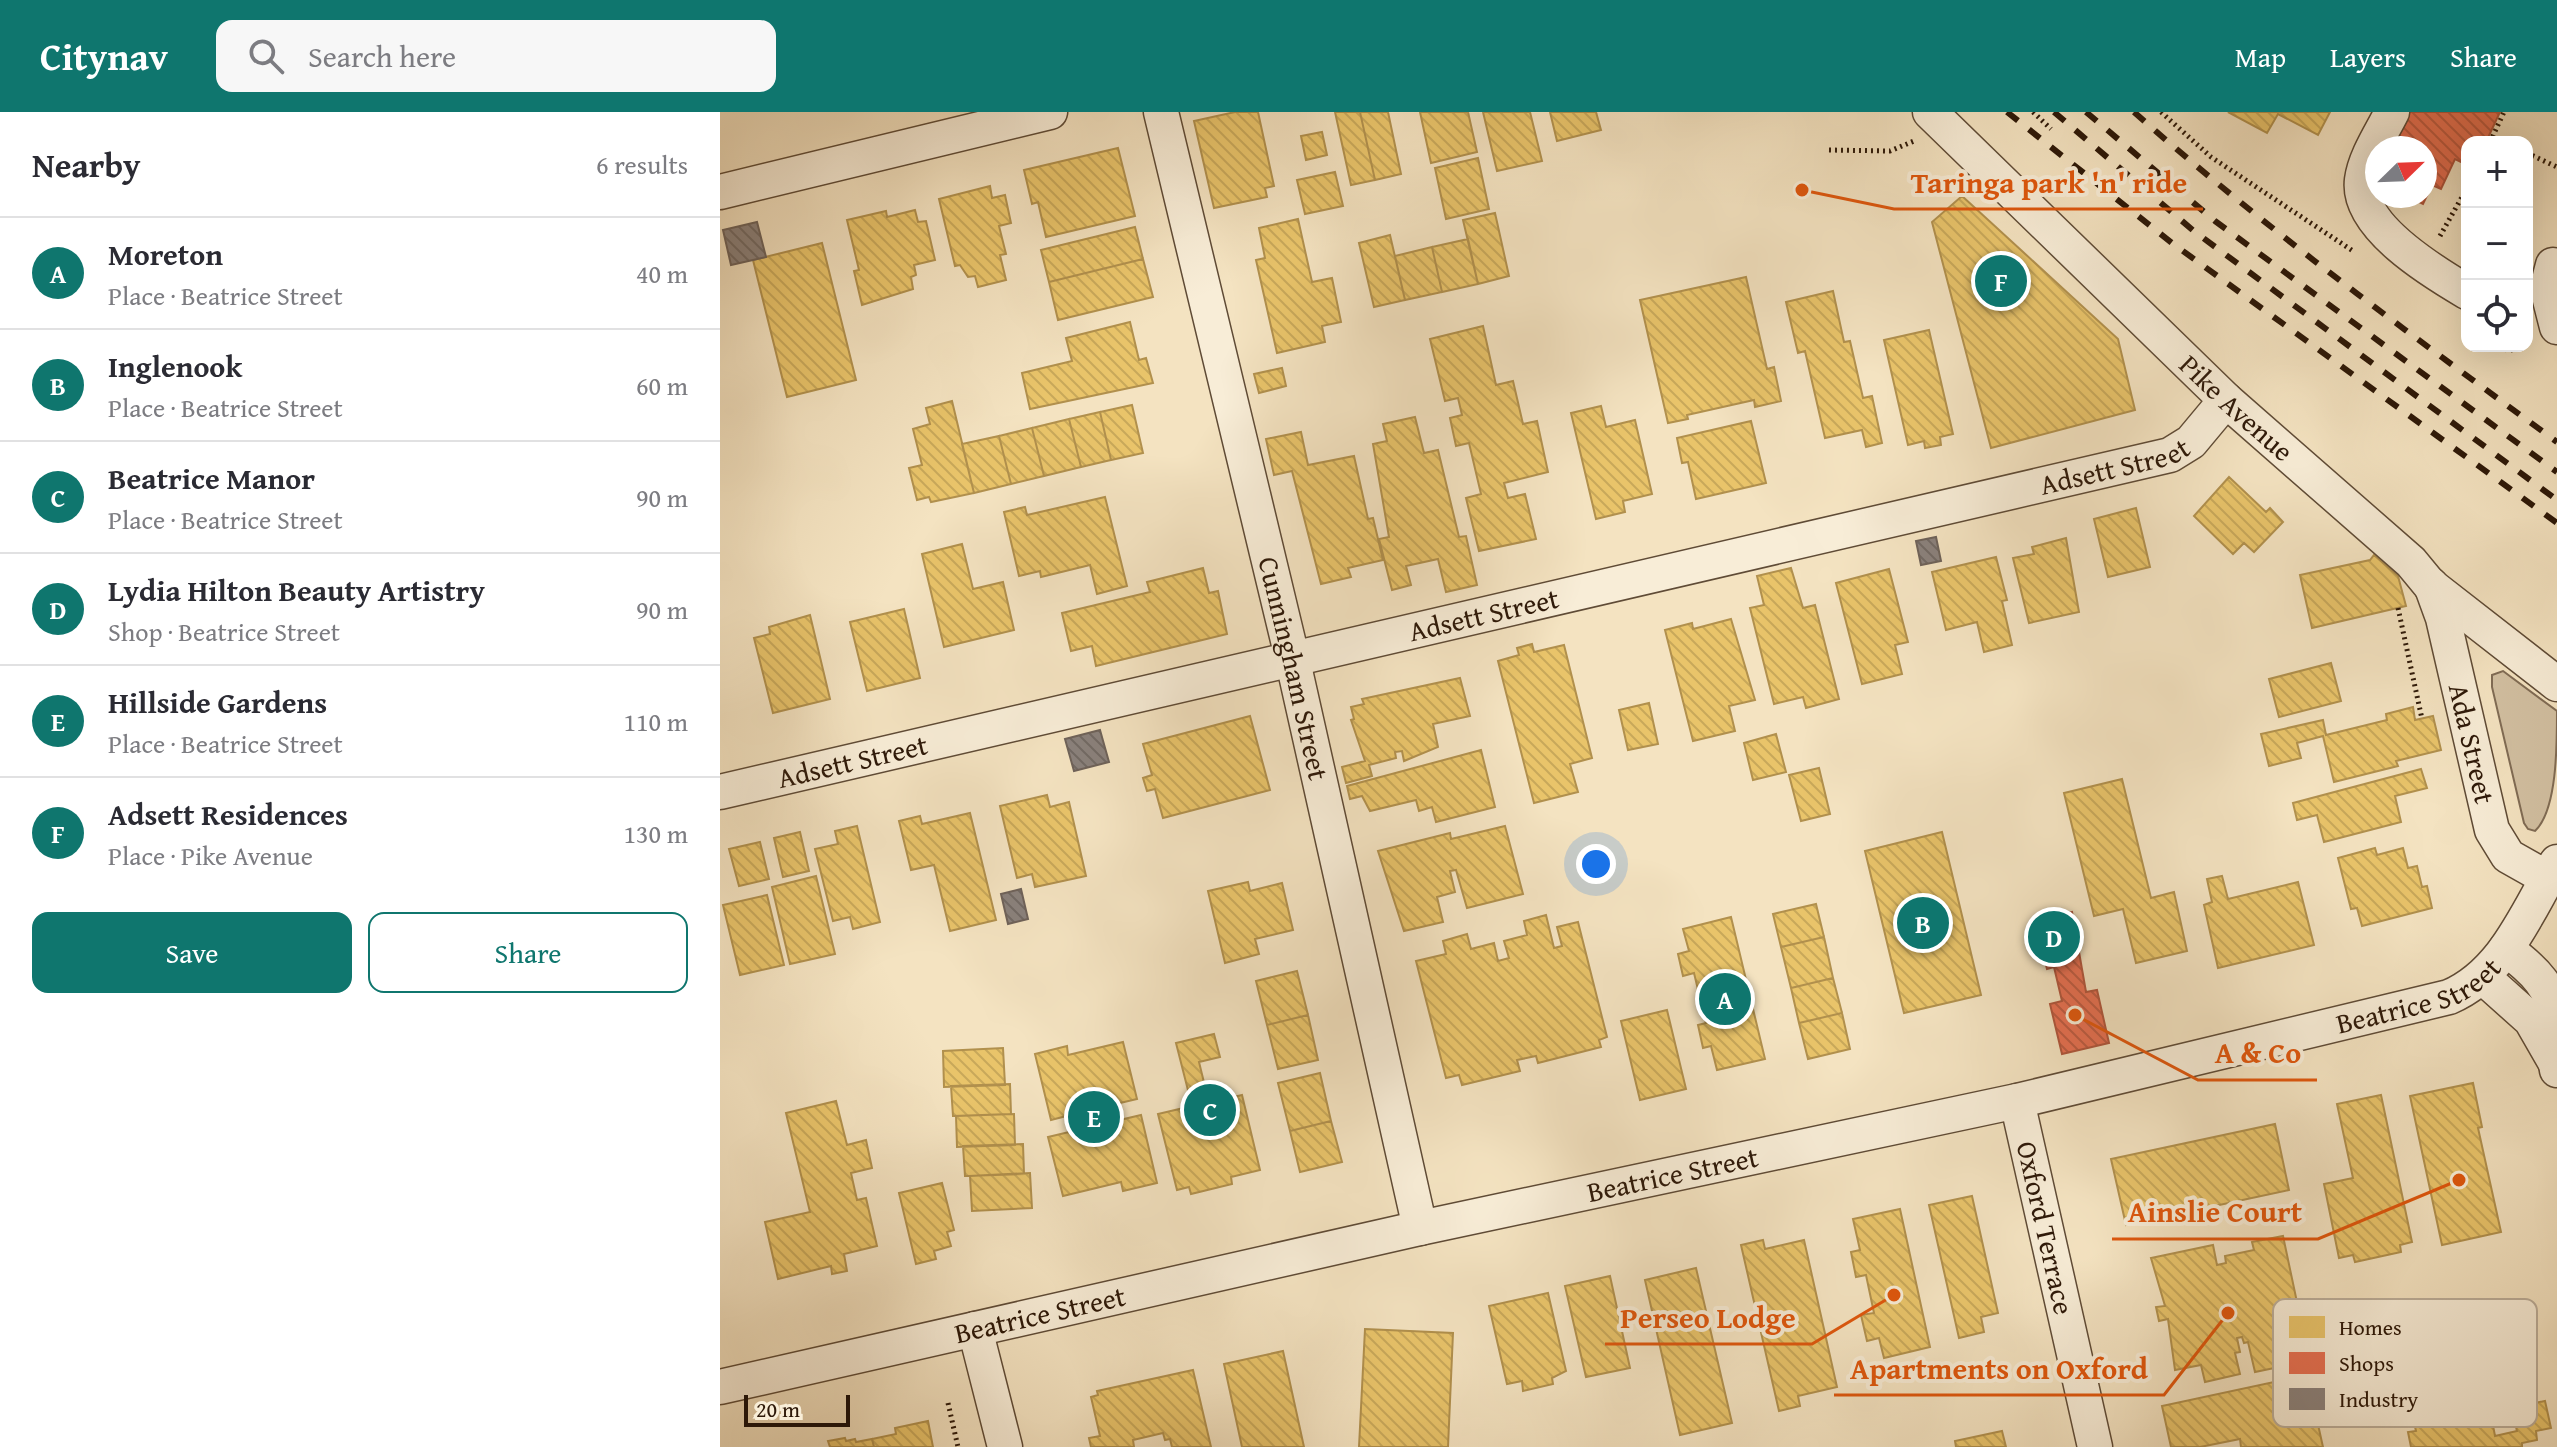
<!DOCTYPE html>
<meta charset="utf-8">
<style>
body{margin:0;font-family:"Gentium Book Plus",serif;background:#f7f7f7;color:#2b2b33}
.controls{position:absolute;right:24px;top:24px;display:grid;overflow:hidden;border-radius:16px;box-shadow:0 8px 32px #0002}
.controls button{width:72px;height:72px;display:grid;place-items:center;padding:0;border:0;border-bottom:2px solid #e1e1e2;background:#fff;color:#2b2b33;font:40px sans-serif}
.compass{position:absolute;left:1645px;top:24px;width:72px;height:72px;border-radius:50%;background:#fff;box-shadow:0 8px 32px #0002;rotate:67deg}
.scale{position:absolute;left:24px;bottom:20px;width:106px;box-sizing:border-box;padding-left:8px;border:4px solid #2d1808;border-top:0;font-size:22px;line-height:28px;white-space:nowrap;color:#2d1808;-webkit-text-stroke:6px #f8edd7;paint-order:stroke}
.you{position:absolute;left:876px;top:752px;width:28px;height:28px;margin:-20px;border:6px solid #fff;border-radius:50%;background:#1a73e8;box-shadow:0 0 0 12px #1a73e833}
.badge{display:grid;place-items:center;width:52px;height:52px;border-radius:50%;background:#0f766e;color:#fff;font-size:26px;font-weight:700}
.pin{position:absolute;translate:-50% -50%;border:4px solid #fff;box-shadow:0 2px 8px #0006}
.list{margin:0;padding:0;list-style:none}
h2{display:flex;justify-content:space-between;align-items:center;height:104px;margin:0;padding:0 32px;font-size:34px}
h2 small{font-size:26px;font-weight:400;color:#7c7c81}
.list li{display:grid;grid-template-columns:52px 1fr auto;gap:24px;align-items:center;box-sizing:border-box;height:112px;padding:0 32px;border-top:2px solid #e1e1e2}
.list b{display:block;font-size:30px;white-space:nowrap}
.list p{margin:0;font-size:26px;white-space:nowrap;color:#7c7c81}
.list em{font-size:26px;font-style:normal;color:#7c7c81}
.actions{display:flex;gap:16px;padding:24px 32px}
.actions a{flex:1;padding:18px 0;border:2px solid #0f766e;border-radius:16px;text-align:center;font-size:28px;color:#0f766e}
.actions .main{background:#0f766e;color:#fff}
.icon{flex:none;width:44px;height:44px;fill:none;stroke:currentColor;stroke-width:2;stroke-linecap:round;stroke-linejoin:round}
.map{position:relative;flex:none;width:1837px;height:1335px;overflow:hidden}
header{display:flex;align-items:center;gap:48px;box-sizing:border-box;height:112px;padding:0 40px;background:#0f766e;color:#fff}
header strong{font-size:38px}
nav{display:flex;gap:44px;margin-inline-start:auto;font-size:28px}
.search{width:560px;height:72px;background:#f7f7f7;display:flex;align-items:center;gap:20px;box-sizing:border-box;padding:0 28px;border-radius:16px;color:#7c7c81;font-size:30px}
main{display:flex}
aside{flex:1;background:#fff}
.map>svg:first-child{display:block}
.green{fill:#d2c0a2;stroke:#806c55;stroke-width:2}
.homes{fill:url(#homes-back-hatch);stroke:#b1904d;stroke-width:2}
.shops{fill:url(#shops-back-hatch);stroke:#af553b;stroke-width:2}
.industry{fill:url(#industry-back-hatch);stroke:#6e6259;stroke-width:2}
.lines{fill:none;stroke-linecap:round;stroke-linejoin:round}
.minor-casing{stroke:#5f4b36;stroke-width:37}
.path{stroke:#2d1808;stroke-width:5;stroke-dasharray:2 4;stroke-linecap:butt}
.minor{stroke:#f8edd7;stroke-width:34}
.rail{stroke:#2d1808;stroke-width:6;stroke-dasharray:14 14;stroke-linecap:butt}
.labels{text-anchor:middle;stroke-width:8;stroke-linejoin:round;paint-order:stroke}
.street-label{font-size:28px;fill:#2d1808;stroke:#f8edd7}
.key{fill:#f8edd7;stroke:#bbad99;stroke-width:2}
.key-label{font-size:22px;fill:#2d1808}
.leader{fill:none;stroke:#df560c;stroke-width:3}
.callout-dot{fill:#df560c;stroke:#f8edd7;stroke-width:3}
.callout-label{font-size:30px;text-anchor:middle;font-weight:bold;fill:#df560c;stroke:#f8edd7;stroke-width:8;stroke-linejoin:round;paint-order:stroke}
</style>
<header>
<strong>Citynav</strong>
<div class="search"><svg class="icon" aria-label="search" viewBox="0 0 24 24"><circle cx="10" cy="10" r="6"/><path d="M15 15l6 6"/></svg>Search here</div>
<nav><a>Map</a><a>Layers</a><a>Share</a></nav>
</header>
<main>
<aside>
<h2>Nearby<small>6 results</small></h2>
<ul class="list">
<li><span class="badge">A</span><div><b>Moreton</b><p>Place · Beatrice Street</p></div><em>40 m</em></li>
<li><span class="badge">B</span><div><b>Inglenook</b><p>Place · Beatrice Street</p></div><em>60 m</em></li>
<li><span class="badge">C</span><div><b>Beatrice Manor</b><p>Place · Beatrice Street</p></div><em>90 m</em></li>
<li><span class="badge">D</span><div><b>Lydia Hilton Beauty Artistry</b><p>Shop · Beatrice Street</p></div><em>90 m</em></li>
<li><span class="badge">E</span><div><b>Hillside Gardens</b><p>Place · Beatrice Street</p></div><em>110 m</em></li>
<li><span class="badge">F</span><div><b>Adsett Residences</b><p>Place · Pike Avenue</p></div><em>130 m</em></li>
</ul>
<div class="actions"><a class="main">Save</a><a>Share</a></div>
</aside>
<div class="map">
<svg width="1837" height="1335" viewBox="0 0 1837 1335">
<defs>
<pattern id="homes-back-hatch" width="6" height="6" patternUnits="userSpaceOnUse" patternTransform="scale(2)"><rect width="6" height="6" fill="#e9c46a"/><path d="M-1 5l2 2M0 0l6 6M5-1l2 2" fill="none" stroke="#c8a85a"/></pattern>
<pattern id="shops-back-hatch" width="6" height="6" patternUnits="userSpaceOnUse" patternTransform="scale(2)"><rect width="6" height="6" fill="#e76f51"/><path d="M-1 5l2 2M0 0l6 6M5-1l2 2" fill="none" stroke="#bc5a41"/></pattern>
<pattern id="industry-back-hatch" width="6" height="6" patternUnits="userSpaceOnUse" patternTransform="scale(2)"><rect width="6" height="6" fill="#8a817c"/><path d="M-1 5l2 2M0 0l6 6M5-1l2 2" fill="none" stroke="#716964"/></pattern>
</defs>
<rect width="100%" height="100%" fill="#f4e3c1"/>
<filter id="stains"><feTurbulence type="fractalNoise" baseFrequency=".0025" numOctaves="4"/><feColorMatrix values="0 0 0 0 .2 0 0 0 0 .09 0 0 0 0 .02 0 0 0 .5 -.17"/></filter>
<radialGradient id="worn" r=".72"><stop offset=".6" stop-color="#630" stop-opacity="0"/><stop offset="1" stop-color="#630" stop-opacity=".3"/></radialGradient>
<!-- green -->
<path class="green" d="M1783,559l54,40c0,36 0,99 -22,120l-7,-2 -4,-6 -32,-136v-12z"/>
<!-- homes -->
<path class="homes" d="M515,0h23l16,74 -9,2 2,9 -53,11 -20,-87z
M615,0h25l15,68 -24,5z
M640,0h28l13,62 -26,6z
M700,0h48l9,40 -46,11z
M763,0h47l12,49 -45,10z
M830,0h46l5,18 -44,11z
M1508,0h102l-12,23 -40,-21 -11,19z
M602,20l5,23 -21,5 -5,-24z
M398,36l17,68 -89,21 -8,-35 -6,2 -8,-34z
M758,46l11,51 -43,10 -11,-51z
M615,60l8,34 -38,8 -8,-34z
M270,74l2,12 13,-3 6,28 -12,3 7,28 -6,1 6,25 -28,7 -3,-11 -7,1 -8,-12 -5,1 -16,-67z
M1242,84l156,143 17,71 -144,38 -59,-226z
M195,98l3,12 8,-1 9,39 -21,5 2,10 -5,2 2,12 -51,16 -8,-34 5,-1 -12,-50 39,-9 1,6z
M775,101l14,63 -31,8 -15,-64z
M578,107l14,63 20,-4 9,44 -19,4 3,16 -48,11 -21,-93 9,-2 -6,-30z
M415,115l8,32 -94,23 -8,-32z
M670,123l15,65 -31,7 -15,-64z
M748,127l10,45 -36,8 -10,-45z
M102,131l34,137 -69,17 -34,-137z
M712,135l10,45 -37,8 -10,-44z
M423,147l10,38 -95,23 -9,-38z
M1026,165l21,92 7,-2 7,34 -26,6 -1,-7 -67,15 1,4 -20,4 -28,-123z
M1113,179l11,51 6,-1 13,57 9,-2 10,47 -16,4 -4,-17 -37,8 -20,-87 -7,2 -12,-51z
M410,210l9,38 7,-2 7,25 -123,26 -8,-36 50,-12 -6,-23z
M763,214l13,59 17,-4 10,43 14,-3 11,51 -44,11 4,15 17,-4 11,45 -57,12 -13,-53 15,-4 -12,-51 -13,3 -6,-28 12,-3 -4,-17 -13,3 -15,-62z
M1209,218l24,104 -13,3 1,8 -16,3 -1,-7 -16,4 -24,-105z
M562,256l4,18 -27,7 -5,-19z
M232,289l22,92 -43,9 -2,-5 -12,3 -8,-32 13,-3 -9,-36 17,-5 -4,-16z
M412,293l11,48 -32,7 -11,-48z
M881,294l5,21 29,-7 17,74 -29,7 2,11 -29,7 -25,-106z
M380,300l11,48 -30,7 -12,-48z
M695,305l9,36 14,-3 21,87 7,-1 11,49 -31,7 -8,-33 -32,7 5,19 -19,5 -13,-51 10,-2 -16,-93 14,-3 -4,-17z
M349,307l12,48 -37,9 -12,-48z
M1031,309l15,62 -70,16 -8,-37 -6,1 -5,-25z
M312,316l12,48 -33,8 -12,-48z
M581,320l7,33 46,-9 14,63 5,-1 10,42 -35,8 3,9 -30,7 -29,-113 -18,4 -8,-36z
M279,324l12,48 -37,9 -12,-49z
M1509,365l37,35 4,-4 13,14 -29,30 -10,-9 -11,11 -39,-38z
M385,385l22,89 -30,8 -7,-29 -49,12 -1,-6 -21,5 -15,-64 21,-5 2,8z
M1416,396l14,59 -42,10 -14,-58z
M1346,426l13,74 -50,11 -16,-65 21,-4 -2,-7z
M242,432l11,45 30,-7 11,48 -70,17 -22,-93z
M1654,443l24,21 8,30 -94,22 -12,-53 70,-15z
M1276,445l11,43 -5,1 10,44 -28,7 -7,-30 -31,8 -14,-58z
M483,456l6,25 9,-2 9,43 -131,32 -4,-20 -21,5 -9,-38 88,-21 -3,-10z
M1071,456l12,40 12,-3 24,94 -33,9 -3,-11 -29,7 -24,-96 14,-3 -7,-29z
M1169,457l19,73 -13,3 7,29 -40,10 -26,-101z
M184,497l16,69 -53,13 -17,-69z
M90,503l20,84 -57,14 -19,-75 16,-4 -1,-7z
M1011,507l24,81 -26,6 6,25 -42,10 -28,-111 27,-7 1,6z
M812,532l2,8 30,-7 28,113 -22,6 8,28 -44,11 -36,-142 21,-6 -2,-7z
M1611,551l10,38 -62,16 -10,-38z
M740,566l10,38 -37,8 5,23 -34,14 -2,-10 -7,1 1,6 -27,7 3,11 -26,7 -4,-16 23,-6 -14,-41 3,-1 -3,-12 13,-3 -2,-5z
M929,591l9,41 -30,6 -9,-40z
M1693,595l2,13 18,-4 8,34 -45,11 2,5 -64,16 -11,-46 -26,7 4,15 -32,8 -8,-32 62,-14 3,15 61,-15 -1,-6z
M530,604l20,74 -107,28 -8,-29 -8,2 -4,-13 9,-3 -9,-31z
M1056,622l10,38 -33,8 -9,-37z
M761,638l14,57 -59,15 -4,-15 -13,4 -3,-11 -46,11 -8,-15 -12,3 -3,-13z
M1099,656l11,46 -29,7 -12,-46z
M1701,657l6,19 -32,8 6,26 -77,20 -7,-27 -20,5 -4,-17z
M1402,667l29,119 23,-6 13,59 -51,12 -13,-54 -29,7 -30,-123z
M327,683l3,12 19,-5 17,74 -51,11 -3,-13 -15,4 -17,-72z
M250,701l26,107 -46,11 -16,-66 -23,5 -12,-49 21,-5 2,8z
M137,714l23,96 -27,7 -3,-12 -17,4 -18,-72 23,-5 -3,-13z
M785,714l18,68 -56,14 -11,-38 -6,1 5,21 -18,5 6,25 -39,9 -26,-80 72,-18 1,6z
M80,720l9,39 -26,6 -9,-39z
M1222,720l39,163 -77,18 -39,-162z
M40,730l9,37 -30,7 -10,-37z
M1655,736l2,7 26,-7 5,20 9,-2 5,21 5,-1 5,22 -70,18 -5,-18 -6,1 -13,-51z
M96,764l19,78 -45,10 -18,-77z
M1502,764l6,23 70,-17 16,63 -96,23 -14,-63 8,-3 -5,-23z
M528,770l2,9 32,-8 11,47 -38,9 4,15 -34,9 -17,-72z
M47,783l17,70 -44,10 -17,-70z
M1096,792l8,33 -43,10 -8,-33z
M826,803l8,33 8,-2 -5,-19 21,-5 29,115 -8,3 2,7 -63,16 -2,-7 -19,4 3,11 -58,14 -3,-10 -13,3 -30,-117 30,-7 -3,-13 24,-7 4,15 23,-6 4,18 11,-3 -5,-17 23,-6 -3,-14z
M1011,805l34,142 -48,11 -6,-24 -8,2 -5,-23 8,-2 -12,-50 -11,3 -5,-22 11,-3 -6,-22z
M1104,825l9,41 -42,10 -10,-41z
M577,859l11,44 -41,10 -11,-44z
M1113,866l9,35 -43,10 -8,-35z
M947,898l19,79 -46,11 -19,-79z
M1122,901l8,36 -42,10 -9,-36z
M588,903l10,45 -40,9 -11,-44z
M494,922l6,23 -21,5 10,41 33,-8 18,75 -29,7 1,7 -41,10 -2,-7 -12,3 -19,-76 34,-8 -16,-63z
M403,930l14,57 -34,8 4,16 34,-8 16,68 -34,8 -2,-9 -58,14 -15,-59 38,-9 -4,-16 -31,8 -16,-66 32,-8 1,9z
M283,936l2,37 -61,2 -1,-36z
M600,961l11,48 -41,10 -12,-48z
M1753,971l9,44 -4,1 23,104 -59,13 -32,-149z
M290,972l1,30 -58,2 -2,-30z
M1661,983l31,147 -12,3 1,7 -46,10 -2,-7 -14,3 -15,-74 29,-6 -16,-74z
M116,989l11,44 19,-5 6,28 -21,5 6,27 9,-2 11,48 -33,8 3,17 -15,3 -1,-8 -53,13 -13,-57 45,-10 -24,-99z
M294,1002l1,31 -58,2 -1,-31z
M611,1009l11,41 -42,10 -10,-41z
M1555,1012l14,66 -163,35 -15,-66z
M303,1032l1,30 -59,2 -2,-30z
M310,1061l2,35 -60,3 -2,-35z
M222,1071l12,47 -7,2 4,14 -17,5 2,8 -20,5 -17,-71z
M1252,1084l26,117 -17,4 3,15 -25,6 -30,-133z
M1180,1097l30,138 -46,11 -5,-20 -12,3 -6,-26 13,-2 -8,-38 -10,2 -5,-25 9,-2 -7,-31z
M1563,1124l22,104 -26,6 5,20 -29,6 -7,-30 -4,1 -2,-6 -5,1 3,14 -5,1 5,21 -35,8 -4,-17 -26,5 -7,-51 -9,2 -3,-14 9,-1 -14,-48 62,-13 4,20 9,-2 -1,-7 29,-6 -2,-8z
M1043,1128l2,9 39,-9 33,147 -39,9 2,10 -21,5 -38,-166z
M976,1156l36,155 -52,12 -35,-155z
M890,1164l20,92 -44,9 -21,-91z
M828,1181l18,78 -14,7 1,6 -30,7 -1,-10 -15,3 -18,-78z
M645,1217l88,4 -5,114h-89z
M563,1239l21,96h-62l-18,-83z
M473,1258l18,77h-39l-2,-8 -5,1 -2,-7 -30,7 1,7h-43l-2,-9 11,-2 -9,-39 7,-2 -1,-4z
M1587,1263l16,72h-82l-1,-8 -40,8h-29l-9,-41z
M1825,1289l6,27 -15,3 1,9 -15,3v4h-111l-3,-15 8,-1 -3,-13 66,-14 3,13 9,-2 4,21 22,-5 -3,-12 17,-4 -2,-11z
M208,1309l5,26h-59l-2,-8 24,-5 -1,-6z
M1282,1319l4,16h-50l-1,-6z
M125,1326l1,3 9,-2 1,3 16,-3 2,8h-44l-2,-6z"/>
<!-- shops -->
<path class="shops" d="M1659,0h121l-14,30h-19v23l-12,-6 -14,30 -9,-4 -9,19 -16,-8h18v-48h-37z
M1352,800l14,80 11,-2 12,53 -47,11 -12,-50 12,-3 -8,-34 -7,2 -12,-48z"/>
<!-- industry -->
<path class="industry" d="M37,110l9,35 -35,8 -8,-35z
M1216,425l5,24 -20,4 -5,-24z
M380,618l9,32 -35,9 -9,-32z
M301,777l7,30 -20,5 -7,-30z"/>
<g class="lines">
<defs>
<g id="minor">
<path id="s1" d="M441,0l131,545 128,571"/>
<path id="s2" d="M1210,0l296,288 185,162 19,23 127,99"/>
<path d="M1672,0c-10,20 -27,45 -30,68 -6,46 71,92 105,112"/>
<path d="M0,80l330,-80"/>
<path d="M1833,153l-6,23 10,39"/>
<path id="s3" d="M1711,473l12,33 49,212 16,26 39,22"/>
<path id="s4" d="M0,680l1450,-337 21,-13 35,-42"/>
<path d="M1786,837c26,19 50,40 50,76 0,16 -2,30 1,45"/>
<path d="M1764,866l47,42 23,40"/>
<path id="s5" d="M1297,989l78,346"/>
<path d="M255,1217l30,118"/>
<path id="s6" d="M0,1275l700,-159 597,-127 432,-104c56,-24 78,-86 108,-135"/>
</g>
</defs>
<!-- minor casing -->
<use href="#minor" class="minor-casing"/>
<!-- path -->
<path class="path" d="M1313,0l18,17
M1441,0l50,45 142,94
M1772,25l12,5
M1770,30l14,-30
M1109,38l61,1 24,-10
M1807,41l30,14
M1720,124l27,-48
M1780,234l8,5 15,-5
M1678,496l24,111
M228,1291l10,44"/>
<!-- minor -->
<use href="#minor" class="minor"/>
<!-- rail -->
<path class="rail" d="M1287,0l165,131 385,280
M1334,0l141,120 362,268
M1366,0l129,109 342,251
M1414,0c134,119 279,224 423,330"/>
</g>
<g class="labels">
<!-- street labels -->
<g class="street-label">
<text dy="10" stroke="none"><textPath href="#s2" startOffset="426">Pike Avenue</textPath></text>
<text dy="10" stroke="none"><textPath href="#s4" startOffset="1432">Adsett Street</textPath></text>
<text dy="10" stroke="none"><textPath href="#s4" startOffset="784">Adsett Street</textPath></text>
<text dy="10" stroke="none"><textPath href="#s1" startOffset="572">Cunningham Street</textPath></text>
<text dy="10" stroke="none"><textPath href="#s3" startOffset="164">Ada Street</textPath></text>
<text dy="10" stroke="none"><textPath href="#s4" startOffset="136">Adsett Street</textPath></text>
<text dy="10" stroke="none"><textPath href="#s6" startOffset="1744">Beatrice Street</textPath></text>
<text dy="10" stroke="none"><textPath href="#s6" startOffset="976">Beatrice Street</textPath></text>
<text dy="10" stroke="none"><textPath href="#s5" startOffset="130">Oxford Terrace</textPath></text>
<text dy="10" stroke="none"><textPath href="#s6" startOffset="328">Beatrice Street</textPath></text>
</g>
</g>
<!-- legend -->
<rect x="1553" y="1187" width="264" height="128" rx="12" class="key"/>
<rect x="1569" y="1204" width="36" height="22" fill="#e9c46a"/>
<rect x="1569" y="1240" width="36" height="22" fill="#e76f51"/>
<rect x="1569" y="1276" width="36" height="22" fill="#8a817c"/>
<g class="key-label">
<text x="1619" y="1223">Homes</text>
<text x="1619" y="1259">Shops</text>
<text x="1619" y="1295">Industry</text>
</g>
<!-- callouts -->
<path class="leader" d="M1082 78L1174 97H1483M1355 903L1478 968H1597M1739 1068L1598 1127H1392M1174 1183L1092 1232H885M1508 1201L1444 1283H1114"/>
<g class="callout-dot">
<circle cx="1082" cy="78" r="8"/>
<circle cx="1355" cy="903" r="8"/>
<circle cx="1739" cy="1068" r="8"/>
<circle cx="1174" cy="1183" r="8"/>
<circle cx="1508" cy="1201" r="8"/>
</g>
<g class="callout-label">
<text x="1329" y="81">Taringa park 'n' ride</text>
<text x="1538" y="951">A &amp; Co</text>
<text x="1495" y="1110">Ainslie Court</text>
<text x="988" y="1216">Perseo Lodge</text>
<text x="1279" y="1267">Apartments on Oxford</text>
</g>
<rect width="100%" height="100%" filter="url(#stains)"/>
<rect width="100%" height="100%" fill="url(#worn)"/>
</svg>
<div class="controls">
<button>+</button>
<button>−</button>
<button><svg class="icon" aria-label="locate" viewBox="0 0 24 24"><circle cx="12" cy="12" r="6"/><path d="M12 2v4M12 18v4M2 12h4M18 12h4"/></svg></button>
</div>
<svg class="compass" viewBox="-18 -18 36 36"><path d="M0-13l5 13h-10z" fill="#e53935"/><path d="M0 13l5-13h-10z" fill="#7c7c81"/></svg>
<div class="scale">20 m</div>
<div class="you"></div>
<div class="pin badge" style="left:1005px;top:887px">A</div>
<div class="pin badge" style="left:1203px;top:811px">B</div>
<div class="pin badge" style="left:490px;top:998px">C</div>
<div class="pin badge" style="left:1334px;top:825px">D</div>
<div class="pin badge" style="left:374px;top:1005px">E</div>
<div class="pin badge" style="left:1281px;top:169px">F</div>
</div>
</main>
